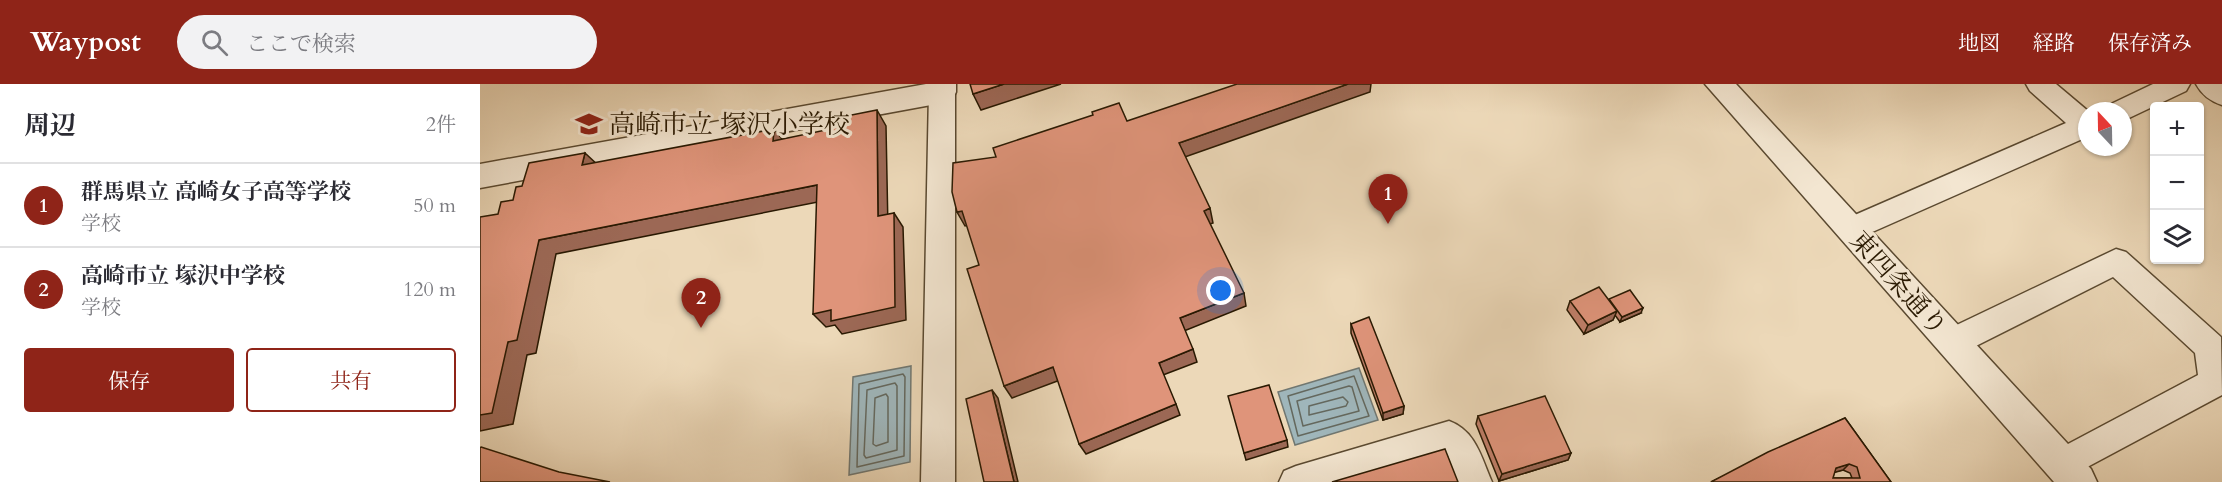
<!DOCTYPE html>
<html lang="ja">
<meta charset="utf-8">
<style>
body{margin:0;font-family:Cardo,"Noto Serif JP",serif;background:#f2f2f3;color:#2b2b33}
.controls{position:absolute;right:18px;top:18px;display:grid;overflow:hidden;border-radius:6px;box-shadow:0 2px 4px #0004}
.controls button{width:54px;height:54px;display:grid;place-items:center;padding:0;border:0;border-bottom:2px solid #e1e1e2;background:#fff;color:#2b2b33;font:30px sans-serif}
.compass{position:absolute;left:1598px;top:18px;width:54px;height:54px;border-radius:50%;background:#fff;box-shadow:0 2px 4px #0004;rotate:338deg}
.you{position:absolute;left:741px;top:207px;width:21px;height:21px;margin:-15px;border:4px solid #fff;border-radius:50%;background:#1a73e8;box-shadow:0 0 0 9px #1a73e833}
.badge{display:grid;place-items:center;width:39px;height:39px;border-radius:50%;background:#8f2418;color:#fff;font-size:20px;font-weight:700}
.pin{position:absolute;translate:-50% -50px;filter:drop-shadow(0 2px 3px #0008)}
.pin::after{content:'';position:absolute;top:32px;width:21px;height:18px;background:inherit;clip-path:polygon(0 0,100% 0,50% 100%)}
.list{margin:0;padding:0;list-style:none}
h2{display:flex;justify-content:space-between;align-items:center;height:78px;margin:0;padding:0 24px;font-size:26px}
h2 small{font-size:20px;font-weight:400;color:#7c7c81}
.list li{display:grid;grid-template-columns:39px 1fr auto;gap:18px;align-items:center;box-sizing:border-box;height:84px;padding:0 24px;border-top:2px solid #e1e1e2}
.list b{display:block;font-size:22px;white-space:nowrap}
.list p{margin:0;font-size:20px;white-space:nowrap;color:#7c7c81}
.list em{font-size:20px;font-style:normal;color:#7c7c81}
.actions{display:flex;gap:12px;padding:18px 24px}
.actions a{flex:1;padding:14px 0;border:2px solid #8f2418;border-radius:6px;text-align:center;font-size:21px;color:#8f2418}
.actions .main{background:#8f2418;color:#fff}
.icon{flex:none;width:33px;height:33px;fill:none;stroke:currentColor;stroke-width:2;stroke-linecap:round;stroke-linejoin:round}
.map{position:relative;flex:none;width:1742px;height:398px;overflow:hidden}
header{display:flex;align-items:center;gap:36px;box-sizing:border-box;height:84px;padding:0 30px;background:#8f2418;color:#fff}
header strong{font-size:28px}
nav{display:flex;gap:33px;margin-inline-start:auto;font-size:21px}
.search{width:420px;height:54px;background:#f2f2f3;display:flex;align-items:center;gap:15px;box-sizing:border-box;padding:0 21px;border-radius:33px;color:#7c7c81;font-size:22px}
main{display:flex}
aside{flex:1;background:#fff}
.map>svg:first-child{display:block}
.water{fill:#9fb6bb;stroke:#707771;stroke-width:1.5}
.lines{fill:none;stroke-linecap:round;stroke-linejoin:round}
.shore{stroke:#64685e;stroke-width:1.5}
.minor-casing{stroke:#5a4930;stroke-width:3}
.tertiary-casing{stroke:#5a4930;stroke-width:3}
.minor{fill:#f3e6d1;fill-rule:evenodd}
.tertiary{fill:#f3e6d1;fill-rule:evenodd}
.wall{fill:#c07f69;stroke:#291902;stroke-width:1.5;fill-rule:evenodd}
.shaded-wall{fill:#9c6855;stroke:#291902;stroke-width:1.5}
.building{fill:#df947a;stroke:#291902;stroke-width:1.5;fill-rule:evenodd}
.labels{text-anchor:middle;stroke-width:6;stroke-linejoin:round;paint-order:stroke}
.poi-label{font-size:26px;fill:#291902;stroke:#f3e6d1;text-anchor:start}
.street-label{font-size:26px;fill:#291902;stroke:#f3e6d1}
</style>
<header>
<strong>Waypost</strong>
<div class="search"><svg class="icon" aria-label="search" viewBox="0 0 24 24"><circle cx="10" cy="10" r="6"/><path d="M15 15l6 6"/></svg>ここで検索</div>
<nav><a>地図</a><a>経路</a><a>保存済み</a></nav>
</header>
<main>
<aside>
<h2>周辺<small>2件</small></h2>
<ul class="list">
<li><span class="badge">1</span><div><b>群馬県立 高崎女子高等学校</b><p>学校</p></div><em>50 m</em></li>
<li><span class="badge">2</span><div><b>高崎市立 塚沢中学校</b><p>学校</p></div><em>120 m</em></li>
</ul>
<div class="actions"><a class="main">保存</a><a>共有</a></div>
</aside>
<div class="map">
<svg width="1742" height="398" viewBox="0 0 1742 398">
<rect width="100%" height="100%" fill="#ecd8b8"/>
<filter id="stains"><feTurbulence type="fractalNoise" baseFrequency=".00333" numOctaves="4"/><feColorMatrix values="0 0 0 0 .2 0 0 0 0 .09 0 0 0 0 .02 0 0 0 .5 -.17"/></filter>
<radialGradient id="worn" r=".72"><stop offset=".6" stop-color="#630" stop-opacity="0"/><stop offset="1" stop-color="#630" stop-opacity=".3"/></radialGradient>
<!-- water -->
<path class="water" d="M431,282l-1,96 -61,13 4,-98z
M879,284l19,52 -83,25 -17,-53z"/>
<g class="lines">
<!-- shore -->
<path class="shore" d="M423,290l2,3 -1,79 -47,11 2,-83z
M874,292l15,40 -71,20 -10,-40z
M415,299l2,3v64l-31,8 -2,-3 3,-65z
M869,302l3,1 7,24 -56,15 -6,-25z
M406,310l2,3v45l-12,4 -3,-2 2,-46z
M863,313l5,5 -2,4 -37,9v-9z"/>
<defs>
<path id="minor" d="M468,0l3,1 4,7v390h-34l8,-390 4,-7z
M1546,0h30l32,27 -1,26 -226,100 -10,4 -10,-4 -4,-8 4,-8 225,-98 -36,-32z
M1673,0h37l-4,7 -57,27 -6,2v-9h-16l4,-7z
M1716,0h26v21c-12,-4 -20,-10 -26,-21z
M1636,165l10,3 95,85 1,58 -159,85 -12,-5 -5,-11 5,-11 147,-78 -3,-22 -82,-76 -149,75 -11,4 -11,-4 -5,-10 5,-10z
M969,337c27,10 32,36 43,61h-34l-10,-26 -4,-3 -95,29h-70l5,-11 12,-5z"/>
<path id="tertiary" d="M446,0h30v8l-4,8 -10,3 -462,85v-24z
M1225,0h31l355,385 6,13h-43z"/>
</defs>
<!-- minor casing -->
<use href="#minor" class="minor-casing"/>
<!-- tertiary casing -->
<use href="#tertiary" class="tertiary-casing"/>
<!-- minor -->
<use href="#minor" class="minor"/>
<!-- tertiary -->
<use href="#tertiary" class="tertiary"/>
</g>
<!-- wall -->
<path class="wall" d="M1129,216l32,13 -21,9 -5,-7 -2,5 -29,14 -17,-24 3,-9z
M871,240l53,82 -1,8 -20,6 -32,-87z
M998,332l93,37 -3,7 -69,21 -23,-57z
M1365,334l46,64h-180zM1363,386l7,3 2,5h-19l1,-6z"/>
<!-- shaded-wall -->
<path class="shaded-wall" d="M524,0h57l-80,26 -8,-16z
M868,0h23l-1,8 -188,66 -3,-15z
M397,26l9,16 2,104 -10,-14z
M294,45l12,15 -13,-3z
M105,69l16,15 -19,-3z
M337,101l11,15 -272,54 -20,99 -9,2 -14,69 -33,7v-16l28,-73 31,-102z
M730,124l3,15 -6,2 -3,-14z
M482,127l8,14 -5,1 -8,-14z
M414,129l9,14 3,93 -64,14 -7,-9 -9,2 -13,-13z
M764,209l2,13 -62,25 -4,-13z
M1163,224l-2,5 -21,9 2,-5z
M1137,227l-4,9 -29,14 4,-9z
M713,265l4,13 -34,13 -4,-12z
M573,283l7,13 -48,18 -8,-12z
M512,306l6,8 20,84h-4z
M696,320l4,11 -94,39 -7,-10z
M924,322l-1,8 -20,6v-7z
M807,356l1,7 -42,13 -2,-7z
M1091,369l-3,7 -69,21 3,-7z
M1369,380l-6,6 -14,4 7,-6z"/>
<!-- building -->
<path class="building" d="M490,0h34l-31,10z
M757,0h111l-169,59 31,65 -6,3 40,82 -64,25 13,31 -34,14 17,41 -97,40 -26,-77 -49,19 -37,-117 12,-4 -17,-54 -5,1 -5,-20 1,-29 43,-6 -3,-9 100,-33 -1,-3 27,-9 8,18z
M397,26l1,106 16,-3 1,94 -64,14v-11l-18,4 4,-129 -278,55 -22,100 -9,2 -16,71 -12,2v-198l18,-3 3,-12 12,-2 3,-13 6,-1 7,-23 56,-10 -3,12 192,-36 -1,12 58,-12v-10z
M1119,203l18,24 -29,14 -18,-24z
M1150,206l13,18 -21,9 -13,-18z
M889,233l35,89 -21,7 -32,-89z
M789,301l18,55 -43,13 -16,-57z
M512,306l22,92h-30l-18,-83z
M1065,312l26,57 -69,21 -24,-58z
M1365,334l46,64h-180l57,-30zM1369,380l8,3 3,11h-27l3,-10z
M1,363l78,25 51,10h-130v-34z
M965,365l13,33h-126z"/>
<!-- icons -->
<defs>
<symbol id="school-bare" viewBox="-9 -9 18 18"><path d="M0-5L7-2L0 1L-7-2ZM-4 1L0 2.5L4 1V4Q0 6-4 4Z" fill="#8f2418" stroke="#f3e6d1" stroke-width="2.5" paint-order="stroke"/></symbol>
</defs>
<g fill-rule="evenodd">
<use href="#school-bare" x="90" y="21" width="38" height="38"/>
</g>
<g class="labels">
<!-- poi labels -->
<g class="poi-label">
<text x="129" y="49">高崎市立 塚沢小学校</text>
</g>
<!-- street labels -->
<g class="street-label">
<text transform="translate(1419 199) rotate(48)" y="9">東四条通り</text>
</g>
</g>
<rect width="100%" height="100%" filter="url(#stains)"/>
<rect width="100%" height="100%" fill="url(#worn)"/>
</svg>
<div class="controls">
<button>+</button>
<button>−</button>
<button><svg class="icon" aria-label="layers" viewBox="0 0 24 24"><path d="M12 4l9 5-9 5-9-5zM3 14l9 5 9-5"/></svg></button>
</div>
<svg class="compass" viewBox="-18 -18 36 36"><path d="M0-13l5 13h-10z" fill="#e53935"/><path d="M0 13l5-13h-10z" fill="#7c7c81"/></svg>
<div class="you"></div>
<div class="pin badge" style="left:908px;top:140px">1</div>
<div class="pin badge" style="left:221px;top:244px">2</div>
</div>
</main>
